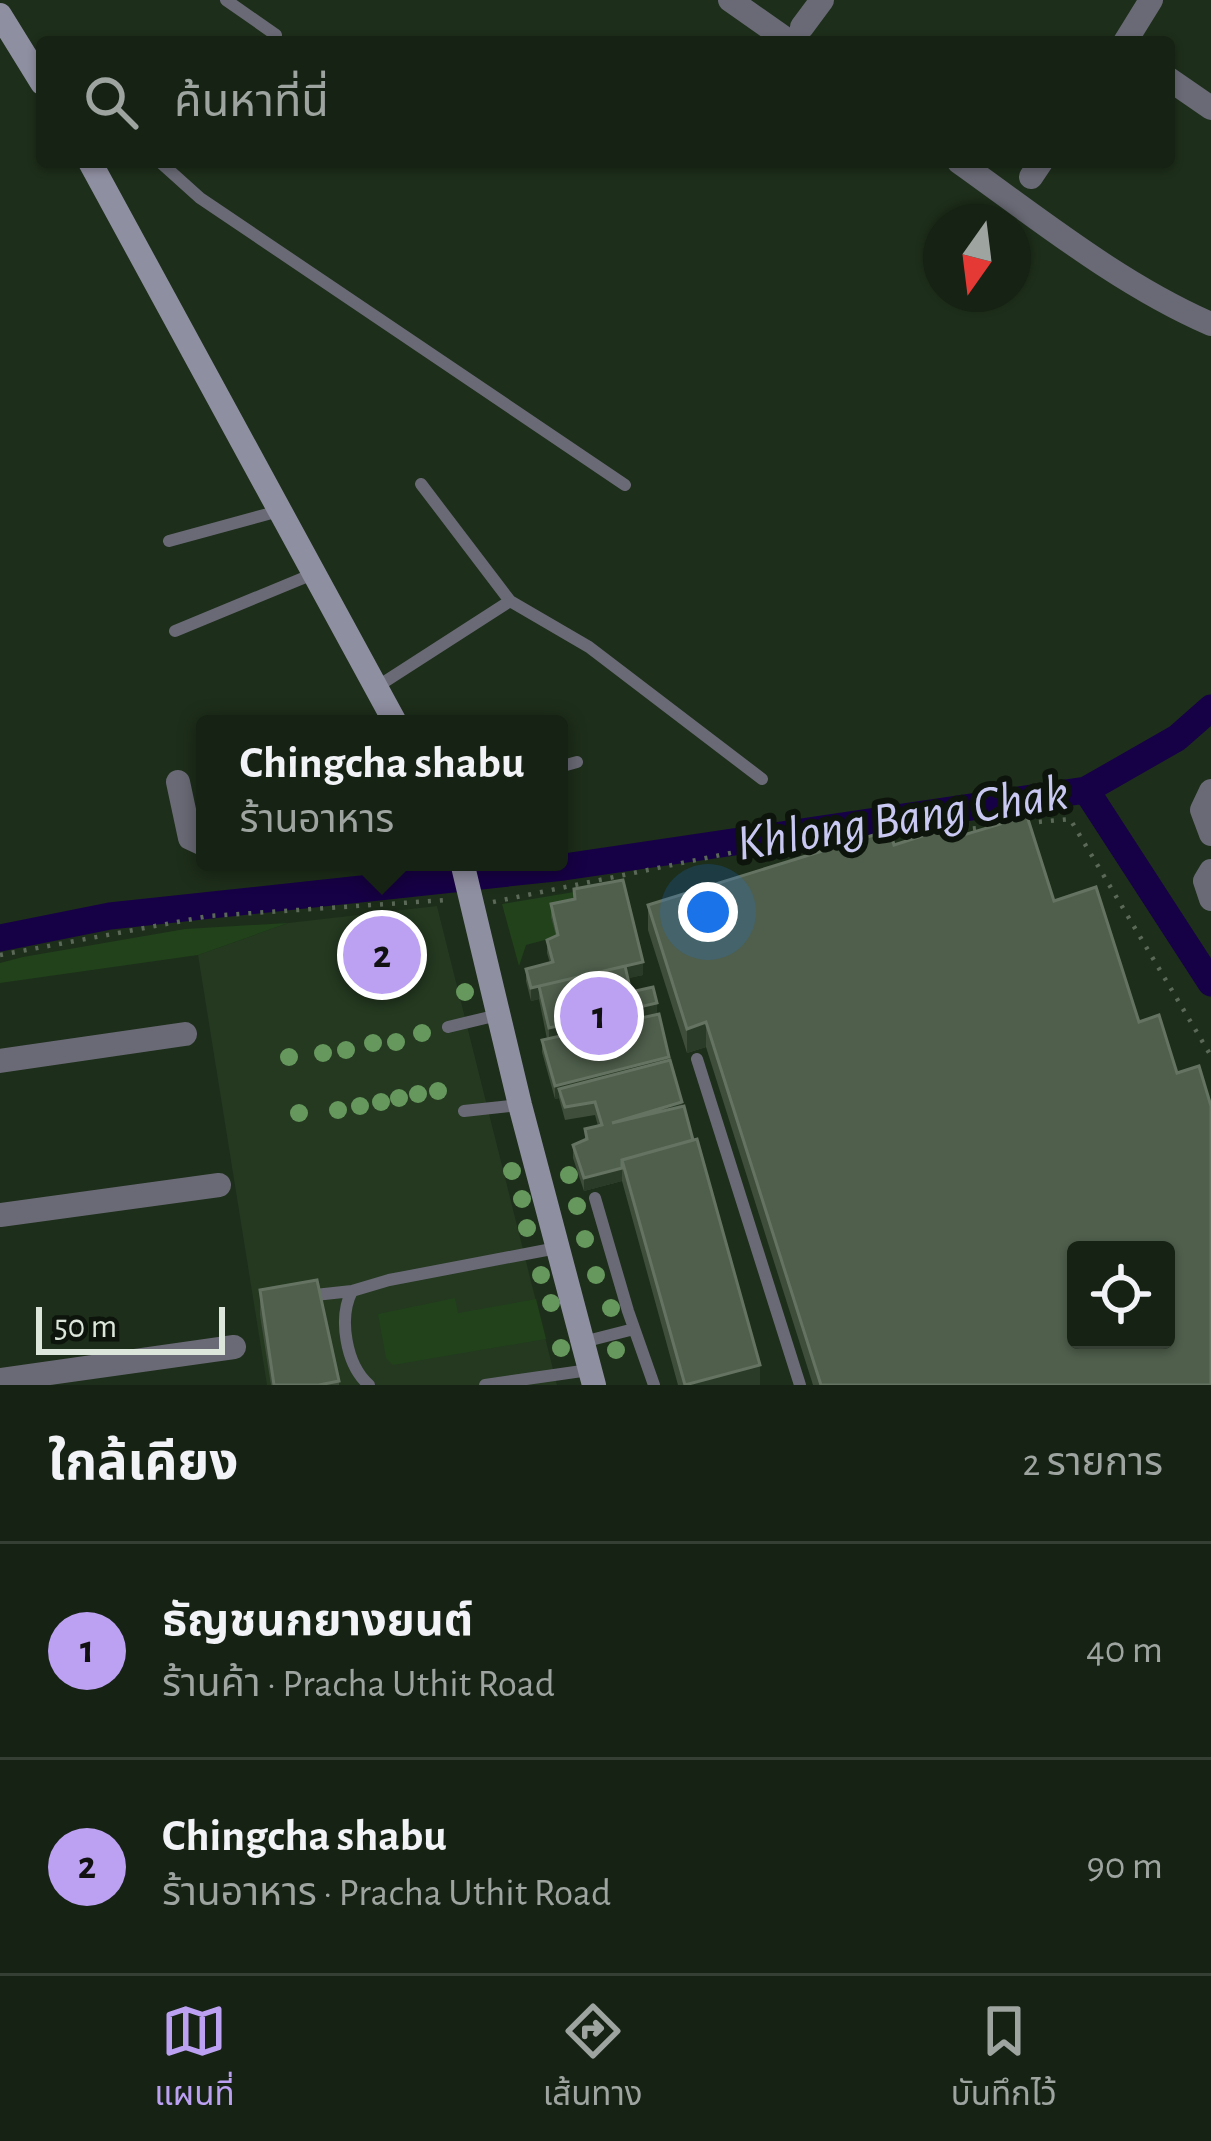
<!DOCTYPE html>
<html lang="th">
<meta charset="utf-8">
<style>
body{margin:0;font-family:"Alegreya Sans","Noto Sans Thai",sans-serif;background:#232f22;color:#f1f3f6}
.controls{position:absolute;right:36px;bottom:36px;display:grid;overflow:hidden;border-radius:12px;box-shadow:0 3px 9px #0004}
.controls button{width:108px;height:108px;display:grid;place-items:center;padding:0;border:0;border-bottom:3px solid #353f34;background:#162214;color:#f1f3f6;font:60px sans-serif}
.compass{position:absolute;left:923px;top:204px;width:108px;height:108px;border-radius:50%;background:#162214;box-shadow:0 3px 9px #0004;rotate:194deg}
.scale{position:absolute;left:36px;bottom:30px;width:189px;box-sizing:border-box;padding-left:12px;border:6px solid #dce6da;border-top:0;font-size:33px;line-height:42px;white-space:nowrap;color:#dce6da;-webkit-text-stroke:9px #0d140b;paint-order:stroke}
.you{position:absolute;left:708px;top:912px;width:42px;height:42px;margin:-30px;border:9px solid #fff;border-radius:50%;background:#1a73e8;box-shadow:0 0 0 18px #1a73e833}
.badge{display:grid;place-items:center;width:78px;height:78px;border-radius:50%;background:#bca0f2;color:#111;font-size:39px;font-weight:700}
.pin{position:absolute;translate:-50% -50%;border:6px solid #fff;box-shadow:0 3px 12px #0006}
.popup{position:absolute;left:196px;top:715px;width:372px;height:156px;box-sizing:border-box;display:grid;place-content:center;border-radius:12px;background:#162214;filter:drop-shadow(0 3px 9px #0005);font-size:39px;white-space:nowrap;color:#9ea4a0}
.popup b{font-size:45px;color:#f1f3f6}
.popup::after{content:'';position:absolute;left:50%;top:100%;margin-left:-24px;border:24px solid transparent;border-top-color:#162214}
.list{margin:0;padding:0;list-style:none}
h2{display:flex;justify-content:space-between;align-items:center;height:156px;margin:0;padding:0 48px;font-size:51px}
h2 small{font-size:39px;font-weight:400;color:#9ea4a0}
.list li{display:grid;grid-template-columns:78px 1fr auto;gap:36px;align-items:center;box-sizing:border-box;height:216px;padding:0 48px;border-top:3px solid #353f34}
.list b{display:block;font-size:45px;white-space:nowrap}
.list p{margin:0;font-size:39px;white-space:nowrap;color:#9ea4a0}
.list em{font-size:39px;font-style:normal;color:#9ea4a0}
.icon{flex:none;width:66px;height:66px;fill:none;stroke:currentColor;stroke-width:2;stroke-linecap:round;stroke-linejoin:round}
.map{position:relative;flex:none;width:1211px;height:1385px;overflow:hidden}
.search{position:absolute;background:#162214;box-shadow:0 3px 9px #0004;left:36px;right:36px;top:36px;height:132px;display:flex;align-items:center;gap:30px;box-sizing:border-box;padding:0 42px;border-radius:12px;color:#9ea4a0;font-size:45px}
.sheet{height:588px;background:#162214}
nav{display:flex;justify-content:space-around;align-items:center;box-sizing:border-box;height:168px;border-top:3px solid #353f34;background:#162214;font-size:33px;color:#9ea4a0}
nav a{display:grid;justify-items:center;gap:6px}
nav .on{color:#bca0f2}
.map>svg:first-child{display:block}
.built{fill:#243920}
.green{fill:#21421b}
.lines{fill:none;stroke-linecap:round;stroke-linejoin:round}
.canal{stroke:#170146;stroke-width:27}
.path{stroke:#5b6958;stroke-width:4.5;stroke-dasharray:3 9;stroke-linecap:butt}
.service{stroke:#6a6a76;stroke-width:12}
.minor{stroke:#6a6a76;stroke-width:24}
.secondary{stroke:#8f8fa2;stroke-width:24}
.tree{fill:#66985d}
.wall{fill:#3e4e3b}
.shaded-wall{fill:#2a3b27}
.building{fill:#4f5f4c;stroke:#657462;stroke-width:3;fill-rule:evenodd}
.labels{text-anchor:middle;stroke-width:12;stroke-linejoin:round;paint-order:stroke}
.water-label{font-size:51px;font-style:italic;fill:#c9c8f2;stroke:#0d140b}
</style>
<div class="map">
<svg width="1211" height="1385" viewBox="0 0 1211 1385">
<rect width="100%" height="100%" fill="#1d2e1a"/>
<!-- built -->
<path class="built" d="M437,906l120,479h-290l-69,-430 90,-32z"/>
<!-- green -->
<path class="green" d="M574,892l5,22 -23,23 -30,8 -7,21 -17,-62z
M288,923l-90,32 -198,28v-20l23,-6 162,-28z
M455,1298l3,15 78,-14 10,40 -153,26 -7,-7 -8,-44z"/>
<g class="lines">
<!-- canal -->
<path class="canal" d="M1086,790l125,193
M0,938l110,-22 454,-49 522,-77 91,-52 34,-30"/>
<!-- path -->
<path class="path" d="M1027,823l43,-4 141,237
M949,831l49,-5
M889,837l49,-5
M493,902l242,-50 125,-12
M0,955l209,-39 237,-16"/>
<!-- service -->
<path class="service" d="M226,0l50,35
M92,42h8
M160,162l40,36 425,287
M421,484l89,117
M169,541l110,-30
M175,631l138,-57
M375,688l135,-87 79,46 173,132
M559,767l18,-5
M448,1027l50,-12
M697,1059l103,326
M464,1111l56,-6
M595,1198l33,113 26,74
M306,1296l46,-5
M583,1342l51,-13
M369,1385c-23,-20 -31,-67 -17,-94l37,-11 168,-32
M485,1385l104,-15"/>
<!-- minor -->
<path class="minor" d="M730,0l60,42
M802,27l20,-27
M1125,42l26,-42
M1169,79l42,29
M959,162c80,57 162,123 252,162
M1031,177l10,-15
M178,782l12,56 15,7
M1211,791l-9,19 9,24
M1211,871l-6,10 6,18
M0,1061l185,-27
M0,1215l219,-30
M0,1380l234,-33"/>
<!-- secondary -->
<path class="secondary" d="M0,15l42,68
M90,162l306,562
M462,862l58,243 74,280"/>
</g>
<!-- trees -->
<g class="tree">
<circle cx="465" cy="992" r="9"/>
<circle cx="422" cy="1033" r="9"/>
<circle cx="396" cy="1042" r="9"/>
<circle cx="373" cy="1043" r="9"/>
<circle cx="346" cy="1050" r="9"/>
<circle cx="323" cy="1053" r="9"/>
<circle cx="289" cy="1057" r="9"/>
<circle cx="438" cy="1091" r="9"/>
<circle cx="418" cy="1094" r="9"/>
<circle cx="399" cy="1098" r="9"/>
<circle cx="381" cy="1102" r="9"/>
<circle cx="360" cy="1106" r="9"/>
<circle cx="338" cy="1110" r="9"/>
<circle cx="299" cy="1113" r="9"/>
<circle cx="512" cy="1171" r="9"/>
<circle cx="569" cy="1175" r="9"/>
<circle cx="522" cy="1199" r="9"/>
<circle cx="577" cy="1206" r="9"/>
<circle cx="527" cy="1228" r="9"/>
<circle cx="585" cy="1239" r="9"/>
<circle cx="541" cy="1275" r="9"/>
<circle cx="596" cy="1275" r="9"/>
<circle cx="551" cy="1303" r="9"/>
<circle cx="611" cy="1308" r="9"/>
<circle cx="561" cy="1348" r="9"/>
<circle cx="616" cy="1350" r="9"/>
</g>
<!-- wall -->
<path class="wall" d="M957,837l254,548h-398l-107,-338 -19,6 -39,-123v-25l246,-60z
M574,889l69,86 -15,3 3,14 26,22 103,371h-82l-56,-204 -38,10 -11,-33v-13l12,-5v-11l13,-3 -3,-11 -30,5 -6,-22 -4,1 -13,-47v-12l5,-1 -8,-40 -8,2 -5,-20v-12l24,-6 -3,-10v-13l9,-4 -5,-19v-13l23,-5z
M260,1290l79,91v4h-68l-11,-70z"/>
<!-- shaded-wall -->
<path class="shaded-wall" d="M643,962v13l-101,23 -3,-12z
M539,986v13l-8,2v-13z
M657,1003v19l-108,25v-19z
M706,1022v25l-19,6v-24z
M669,1057v12l-110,20v9l-4,1v-13z
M682,1102v13l-70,8z
M622,1168v13l-38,10v-13z
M760,1365v20h-73z"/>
<!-- building -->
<path class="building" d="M1027,816l27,85 42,-14 43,135 20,-7 18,58 22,-7 12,40v279h-390l-115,-363 -19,7 -39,-124 242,-75 4,15 59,-19 4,11zM1076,1250h90v90h-90z
M623,880l20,82 -112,26 -5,-19 27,-7 -6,-22 11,-5 -7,-31 24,-5 -1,-10z
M625,966l6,26 22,-5 4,16 -108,25 -10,-42z
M659,1014l10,43 -114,29 -13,-46z
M670,1060l12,42 -70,21 72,-17 9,34 -71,20v8l-38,10 -11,-33 14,-6 -2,-10 17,-4 -7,-23 -30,5 -6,-18z
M697,1139l63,226 -75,20 -63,-225z
M317,1280l22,101 -20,4h-45l-14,-95z"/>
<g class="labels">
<!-- water labels -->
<g class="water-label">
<text transform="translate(902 816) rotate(-9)" y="18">Khlong Bang Chak</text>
</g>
</g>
</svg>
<div class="controls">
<button><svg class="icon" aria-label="locate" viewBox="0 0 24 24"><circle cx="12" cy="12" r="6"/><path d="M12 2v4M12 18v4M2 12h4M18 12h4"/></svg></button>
</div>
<svg class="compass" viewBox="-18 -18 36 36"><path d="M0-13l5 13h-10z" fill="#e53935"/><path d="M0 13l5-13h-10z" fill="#9ea4a0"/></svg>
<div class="scale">50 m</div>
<div class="you"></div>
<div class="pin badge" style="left:599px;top:1016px">1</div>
<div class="pin badge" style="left:382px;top:955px">2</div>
<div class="popup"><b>Chingcha shabu</b>ร้านอาหาร</div>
<div class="search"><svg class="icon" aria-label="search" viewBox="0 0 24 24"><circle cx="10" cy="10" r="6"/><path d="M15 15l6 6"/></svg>ค้นหาที่นี่</div>
</div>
<section class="sheet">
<h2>ใกล้เคียง<small>2 รายการ</small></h2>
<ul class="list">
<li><span class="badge">1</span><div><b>ธัญชนกยางยนต์</b><p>ร้านค้า · Pracha Uthit Road</p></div><em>40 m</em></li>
<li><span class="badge">2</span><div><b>Chingcha shabu</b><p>ร้านอาหาร · Pracha Uthit Road</p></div><em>90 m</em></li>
</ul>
</section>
<nav>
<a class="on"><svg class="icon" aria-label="map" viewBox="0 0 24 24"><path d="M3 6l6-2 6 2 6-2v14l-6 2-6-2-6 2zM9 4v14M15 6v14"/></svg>แผนที่</a>
<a><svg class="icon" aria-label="directions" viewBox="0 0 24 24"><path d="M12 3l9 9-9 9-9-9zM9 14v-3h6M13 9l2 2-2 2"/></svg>เส้นทาง</a>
<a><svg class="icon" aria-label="saved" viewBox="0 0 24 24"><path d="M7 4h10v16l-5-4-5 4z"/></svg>บันทึกไว้</a>
</nav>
